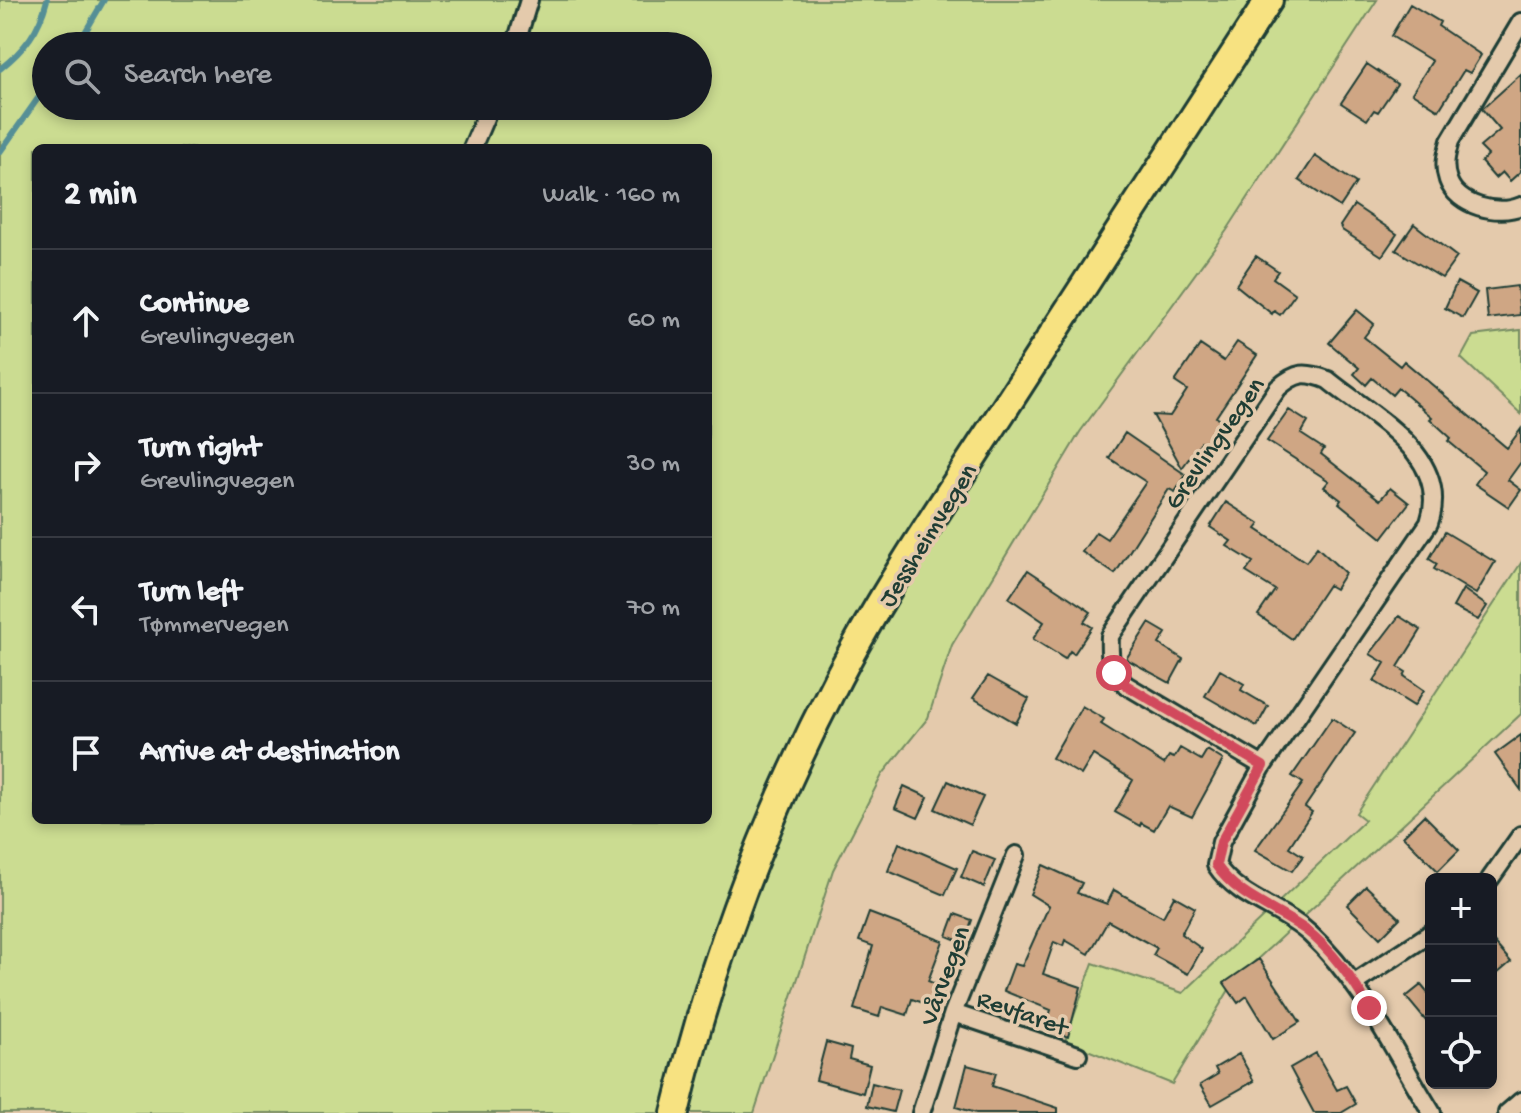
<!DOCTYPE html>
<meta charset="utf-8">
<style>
body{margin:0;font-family:"Gochi Hand",sans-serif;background:#242831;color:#f1f3f6}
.controls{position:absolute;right:24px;bottom:24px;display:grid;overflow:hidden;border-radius:12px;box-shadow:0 4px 12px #0003}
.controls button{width:72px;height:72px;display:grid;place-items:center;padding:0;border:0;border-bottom:2px solid #363941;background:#171b24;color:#f1f3f6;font:40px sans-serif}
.stop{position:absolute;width:24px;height:24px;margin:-18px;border:6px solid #d1495b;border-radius:50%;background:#fff}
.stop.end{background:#d1495b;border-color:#fff;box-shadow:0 2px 8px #0008}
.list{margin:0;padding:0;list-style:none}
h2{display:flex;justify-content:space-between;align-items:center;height:104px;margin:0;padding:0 32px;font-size:34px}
h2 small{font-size:26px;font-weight:400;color:#9ea1a6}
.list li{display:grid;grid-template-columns:52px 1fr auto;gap:24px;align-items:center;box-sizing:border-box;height:144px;padding:0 32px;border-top:2px solid #363941}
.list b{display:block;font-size:30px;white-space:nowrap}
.list p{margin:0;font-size:26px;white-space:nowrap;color:#9ea1a6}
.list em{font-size:26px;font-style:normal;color:#9ea1a6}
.icon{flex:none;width:44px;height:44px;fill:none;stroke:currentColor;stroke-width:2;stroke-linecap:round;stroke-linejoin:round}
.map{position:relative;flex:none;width:1521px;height:1113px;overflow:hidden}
.search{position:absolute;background:#171b24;box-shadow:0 4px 12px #0003;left:32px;top:32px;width:680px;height:88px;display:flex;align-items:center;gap:20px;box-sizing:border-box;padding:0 28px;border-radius:44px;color:#9ea1a6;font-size:30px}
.panel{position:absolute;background:#171b24;box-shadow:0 4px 12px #0003;left:32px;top:144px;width:680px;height:680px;border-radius:12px}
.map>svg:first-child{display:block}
.green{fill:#cbdc91;stroke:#758c62;stroke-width:2;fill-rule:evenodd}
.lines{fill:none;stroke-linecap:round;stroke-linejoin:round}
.stream{stroke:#558f96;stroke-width:6}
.building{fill:#cfa684;stroke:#1f3d34;stroke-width:2}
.minor-casing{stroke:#1f3d34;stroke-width:22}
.primary-casing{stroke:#1f3d34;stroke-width:32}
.minor{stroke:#e4caac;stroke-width:16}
.primary{stroke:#f7e281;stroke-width:26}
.route{stroke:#d1495b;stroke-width:10}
.labels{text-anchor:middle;stroke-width:7;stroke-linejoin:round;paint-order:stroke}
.street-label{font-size:26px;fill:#1f3d34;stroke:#e4caac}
</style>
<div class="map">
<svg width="1521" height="1113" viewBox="0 0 1521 1113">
<rect width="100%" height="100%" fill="#e4caac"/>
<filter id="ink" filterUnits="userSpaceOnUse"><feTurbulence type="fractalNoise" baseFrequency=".0125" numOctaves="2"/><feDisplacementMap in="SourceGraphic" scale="16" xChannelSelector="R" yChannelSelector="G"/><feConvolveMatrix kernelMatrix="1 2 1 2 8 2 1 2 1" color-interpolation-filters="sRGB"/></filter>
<g filter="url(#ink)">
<!-- green -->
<path class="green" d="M0,0h1377l-150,230 -147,202 -128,213 -24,73 -46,57 -49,95 -79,243h-754zM46,46h652v60h-652zM36,148h672v672h-672z
M1521,330v84l-60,-56 12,-22z
M1521,563v151l-286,266 -63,104 -107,-43 28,-78 90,30 182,-173 -9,-7z"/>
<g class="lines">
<!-- stream -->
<path class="stream" d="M77,46l27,-46
M0,69c25,-20 39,-38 47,-69
M0,152l46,-65"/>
</g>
<!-- building -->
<path class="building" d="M1410,4l30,18 -2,4 43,29 -11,18 -6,-3 -25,40 -27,-17 20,-32 -41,-25z
M1367,64l30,20 -19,28 -4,-2 -7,10 -26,-17z
M1521,74v97l-11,10 -8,-9 -7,6 -14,-16 7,-7 -8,-8 20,-17 -18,-21z
M1315,156l41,27 -16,24 -41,-27z
M1354,205l43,29 -15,22 -40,-26 -2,-4z
M1414,224l43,33 -15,21 -46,-28z
M1256,256l22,15 -5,7 22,16 -15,21 -6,-4 -2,3 -36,-29z
M1457,282l20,11 -14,25 -18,-10z
M1517,286l3,29 -32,4 -3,-29z
M1357,310l17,14 -10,13 36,29 4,-5 103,87 14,-19v33l-13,18 13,10 -12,17 -34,-23 9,-13 -36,-30 3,-3 -21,-19 2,-2 -34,-29 -6,7 -20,-17 -6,7 -12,-11 5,-6 -30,-25z
M1237,342l20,13 -41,62 6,4 -16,24 -5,-3 -19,26 -29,-53 17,1 17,-26 -12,-8 25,-37 24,16z
M1289,410l19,12 -7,12 23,15 -3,5 59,46 10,-12 19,15 -27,35 -43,-35 2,-3 -17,-13 5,-6 -62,-40z
M1125,433l61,42 -11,17 -6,-3 -54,85 -33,-22 14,-20 11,7 39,-57 -37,-24z
M1226,502l34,22 -4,5 50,33 11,-15 28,26 -10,16 -7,-4 -36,54 -34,-24 17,-25 -29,-18 7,-10 -26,-16 4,-5 -21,-14z
M1445,532l50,30 -19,32 -42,-25 3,-5 -8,-5z
M1028,570l63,42 -7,10 8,5 -18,27 -4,-3 -5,8 -32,-20 11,-17 -35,-24z
M1463,589l24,17 -9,14 -25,-13z
M1399,616l22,14 -23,37 8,5 -2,4 20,14 -10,16 -40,-25 11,-18 -15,-9z
M1149,623l17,10 -7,11 24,15 -13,24 -44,-24z
M1220,670l24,14 -3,6 27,16 -11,20 -52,-30z
M988,676l41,23 -13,24 -43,-25z
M1082,706l22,13 -3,5 63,40 5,-8 5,2 6,-10 21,12 6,-10 16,10 -31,57 -24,-11 -14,24 -13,-7 -1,3 -25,-14 18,-32 -40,-25 -12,20 -29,-17z
M1332,718l23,15 -50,74 7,5 -23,35 14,9 -11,15 -37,-21 48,-67 -11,-7z
M1521,735v55l-26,-36z
M948,781l35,16 -13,28 -35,-16z
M904,786l24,11 -10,21 -23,-10z
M1424,815l35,35 -21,21 -35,-35z
M899,843l58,25 -12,27 -57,-24z
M972,851l23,9 -11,27 -23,-10z
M1043,865l39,18 -5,10 30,11 7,-14 49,27 11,-21 21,12 -14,26 21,15 -14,25 -35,-19 4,-7 -49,-27 -19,33 -24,-14 -2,6 -9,-4 -11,32 38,13 -13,50 -23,-9 6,-18 -47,-19 10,-27 8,2 27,-60 -19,-12z
M1366,886l34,32 -20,20 -33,-33z
M869,913l74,28 -15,40 17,7 -7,20 -26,-9 -5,16 -25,-8 -3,10 -25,-8 19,-63 -14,-5z
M955,914l17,6 -8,23 -17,-7z
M1491,939l20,23 -20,17z
M1259,959l41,63 -27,17 -26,-43 -9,7 -14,-20z
M1421,985l10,12v30l-25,-30z
M826,1042l25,7 -2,10 21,6 -7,28 -47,-13z
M1316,1053l21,37 9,-4 10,18 -15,9h-27l-24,-45z
M1239,1054l15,27 -42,24 -12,-20 18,-11 -3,-6z
M967,1065l29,8 -4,13 66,22v5h-82l-20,-6z
M872,1083l27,7 -6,22 -26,-6z"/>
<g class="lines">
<defs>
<path id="minor" d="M1521,22l-71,119c-4,14 -7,25 -2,39 9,26 50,36 73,26
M515,46l14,-46
M472,148l18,-42
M1263,766l-137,-81c-16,-16 -17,-27 -16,-49l168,-248c18,-16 27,-17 50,-8 45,37 124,76 101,143l-166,243 -42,76 -5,23c23,35 65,42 94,69 53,49 84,118 122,179
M1490,879l31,-44
M1355,983l76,-50
M953,1013l125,42
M921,1113l32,-100 63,-158
M1507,1113l14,-12"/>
<path id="primary" d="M675,1113c36,-151 91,-297 163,-435 54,-103 122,-200 185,-298 81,-127 164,-253 246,-380"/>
</defs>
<!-- minor casing -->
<use href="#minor" class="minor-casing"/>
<!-- primary casing -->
<use href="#primary" class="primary-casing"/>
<!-- minor -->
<use href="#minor" class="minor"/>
<!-- primary -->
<use href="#primary" class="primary"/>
</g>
</g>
<g class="lines" filter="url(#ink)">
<!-- route -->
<path class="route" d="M1114,673l12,12 137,81 -42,76 -5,23c21,32 60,44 90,65 25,19 48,51 63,78"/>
</g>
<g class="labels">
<!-- street labels -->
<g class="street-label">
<text transform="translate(1213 442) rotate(-55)" y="9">Grevlingvegen</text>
<text transform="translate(926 534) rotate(-58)" y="9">Jessheimvegen</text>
<text transform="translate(943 975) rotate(-70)" y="9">Vårvegen</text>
<text transform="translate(1023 1011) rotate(19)" y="9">Revfaret</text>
</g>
</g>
</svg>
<div class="controls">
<button>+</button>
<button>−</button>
<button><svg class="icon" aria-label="locate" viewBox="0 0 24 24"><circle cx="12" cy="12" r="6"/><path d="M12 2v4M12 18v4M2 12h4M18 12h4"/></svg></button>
</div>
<div class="stop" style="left:1114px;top:673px"></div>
<div class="stop end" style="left:1369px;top:1008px"></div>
<div class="search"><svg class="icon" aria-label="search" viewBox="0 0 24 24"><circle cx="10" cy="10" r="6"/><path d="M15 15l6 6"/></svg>Search here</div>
<section class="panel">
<h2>2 min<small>Walk · 160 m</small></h2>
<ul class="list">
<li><svg class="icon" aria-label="ahead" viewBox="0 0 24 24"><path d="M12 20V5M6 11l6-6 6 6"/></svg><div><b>Continue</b><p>Grevlingvegen</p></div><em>60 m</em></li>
<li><svg class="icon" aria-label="right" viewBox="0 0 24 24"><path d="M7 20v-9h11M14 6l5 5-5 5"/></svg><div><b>Turn right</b><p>Grevlingvegen</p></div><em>30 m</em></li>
<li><svg class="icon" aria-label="left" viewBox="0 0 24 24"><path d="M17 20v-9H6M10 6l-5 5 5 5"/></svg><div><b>Turn left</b><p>Tømmervegen</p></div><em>70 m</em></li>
<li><svg class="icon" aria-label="arrive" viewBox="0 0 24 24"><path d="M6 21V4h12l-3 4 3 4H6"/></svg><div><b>Arrive at destination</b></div></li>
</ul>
</section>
</div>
